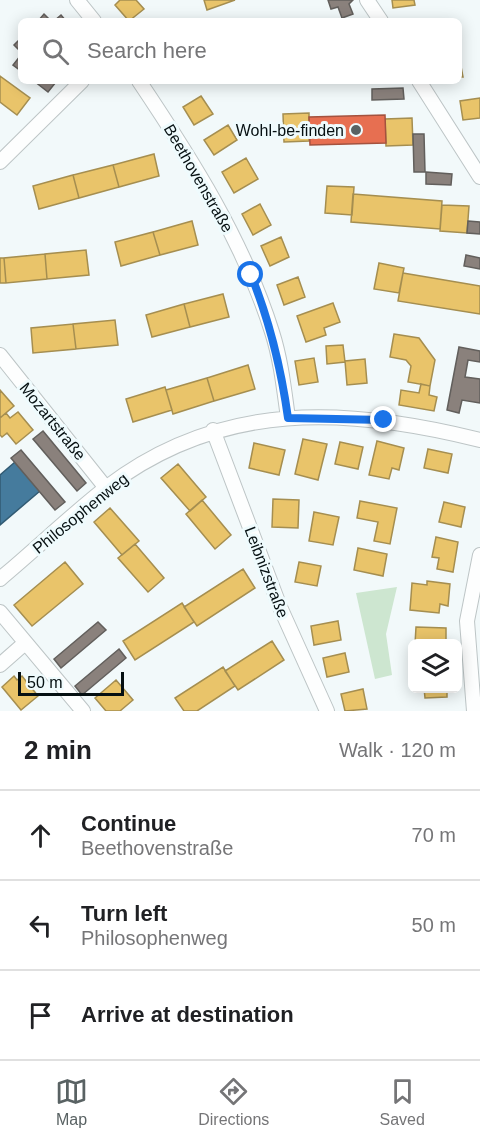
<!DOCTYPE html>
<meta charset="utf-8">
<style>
body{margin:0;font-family:Arial,sans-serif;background:#f2f2f2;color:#202124}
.controls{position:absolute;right:18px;bottom:18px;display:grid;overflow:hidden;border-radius:9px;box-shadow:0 3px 15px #0003}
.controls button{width:54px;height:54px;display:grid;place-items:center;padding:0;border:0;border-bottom:2px solid #e0e0e0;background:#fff;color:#202124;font:30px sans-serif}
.scale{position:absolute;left:18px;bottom:15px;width:106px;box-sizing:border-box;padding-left:6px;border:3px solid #061012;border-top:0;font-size:16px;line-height:21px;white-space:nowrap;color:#061012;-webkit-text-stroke:4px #effbfd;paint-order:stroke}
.stop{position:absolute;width:18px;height:18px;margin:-14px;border:4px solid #1a73e8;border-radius:50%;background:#fff}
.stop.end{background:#1a73e8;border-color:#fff;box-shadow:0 2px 6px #0008}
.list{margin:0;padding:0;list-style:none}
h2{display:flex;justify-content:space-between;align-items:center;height:78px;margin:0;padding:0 24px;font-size:26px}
h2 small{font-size:20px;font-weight:400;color:#757577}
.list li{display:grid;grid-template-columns:39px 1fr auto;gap:18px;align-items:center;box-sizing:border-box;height:90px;padding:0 24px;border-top:2px solid #e0e0e0}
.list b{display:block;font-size:22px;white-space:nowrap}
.list p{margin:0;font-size:20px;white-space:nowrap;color:#757577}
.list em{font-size:20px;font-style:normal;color:#757577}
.icon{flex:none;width:33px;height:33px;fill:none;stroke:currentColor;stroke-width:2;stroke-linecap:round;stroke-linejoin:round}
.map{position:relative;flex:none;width:480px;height:711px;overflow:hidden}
.search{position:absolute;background:#fff;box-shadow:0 3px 15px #0003;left:18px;right:18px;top:18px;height:66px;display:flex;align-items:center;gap:15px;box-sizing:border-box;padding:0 21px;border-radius:9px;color:#757577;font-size:22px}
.sheet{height:348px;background:#fff}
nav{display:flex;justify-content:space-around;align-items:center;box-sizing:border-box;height:84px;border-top:2px solid #e0e0e0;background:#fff;font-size:16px;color:#757577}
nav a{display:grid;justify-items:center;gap:3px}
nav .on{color:#596263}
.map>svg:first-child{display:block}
.green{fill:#cde6d0}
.homes{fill:#e9c46a;stroke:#a58e50;stroke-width:1.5}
.shops{fill:#e76f51;stroke:#a4523e;stroke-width:1.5}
.public{fill:#457b9d;stroke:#325b73;stroke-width:1.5}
.industry{fill:#8a817c;stroke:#625f5c;stroke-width:1.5}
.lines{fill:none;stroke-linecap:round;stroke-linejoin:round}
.minor-casing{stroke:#bdc5c6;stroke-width:16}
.minor{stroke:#fdfefe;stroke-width:14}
.route{stroke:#1a73e8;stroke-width:8}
.poi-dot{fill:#596263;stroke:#effbfd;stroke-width:2}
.labels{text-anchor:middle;stroke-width:6;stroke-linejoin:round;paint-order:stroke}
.poi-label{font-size:16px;fill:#061012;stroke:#effbfd;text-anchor:end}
.street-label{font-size:16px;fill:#061012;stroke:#effbfd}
</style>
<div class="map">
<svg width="480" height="711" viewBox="0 0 480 711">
<rect width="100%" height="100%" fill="#f2f9fa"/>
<!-- green -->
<path class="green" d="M397,587l-11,47 6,41 -17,4 -19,-86z"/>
<!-- homes -->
<path class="homes" d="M120,0h16l8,9 -15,12 -14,-16z
M204,0h31l-28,10z
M392,0h22l1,5 -22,3z
M459,56l4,21h-4z
M0,76l30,22 -13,17 -17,-13z
M201,96l12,18 -19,11 -11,-18z
M480,98v20l-17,2 -3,-19z
M309,113v28l-25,1 -1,-28z
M412,118l1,27 -27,1 -1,-27z
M228,125l9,15 -23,15 -10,-15z
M154,154l5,22 -40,11 -6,-22z
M246,158l12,21 -24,14 -12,-21z
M113,165l6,22 -40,11 -6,-23z
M73,175l6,23 -40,11 -6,-23z
M327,186l27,1 -2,28 -27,-2z
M353,194l89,7 -2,28 -89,-7z
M260,204l11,21 -18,10 -11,-21z
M442,205l27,1 -2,27 -27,-2z
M192,221l6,24 -38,10 -7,-23z
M153,232l7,23 -39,11 -6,-24z
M281,237l8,20 -19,9 -9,-20z
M86,250l3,25 -42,4 -2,-25z
M45,254l2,25 -41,4 -2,-25z
M0,258h4l2,25h-6z
M379,263l25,5 -5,25 -25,-4z
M403,273l77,13v28l-82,-13z
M298,277l7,20 -21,8 -7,-20z
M223,294l6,23 -39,10 -6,-23z
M333,303l7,19 -16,6 2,7 -20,7 -9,-26z
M184,304l6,23 -38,10 -6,-22z
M115,320l3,25 -42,4 -3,-25z
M73,324l3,25 -43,4 -2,-25z
M394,334l25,4 16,22 -5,26 -22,-4 3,-16 -5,-6 -16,-3z
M343,345l2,17 -18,2 -1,-18z
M314,358l4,24 -19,3 -4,-24z
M365,359l2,24 -20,2 -2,-24z
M248,365l7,24 -41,12 -7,-23z
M207,378l7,23 -41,13 -7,-24z
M421,384l9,2 -1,9 8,2 -3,14 -35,-6 2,-15 18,3z
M165,387l7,23 -39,12 -7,-23z
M0,390l14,16 -14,12z
M18,412l15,18 -17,14 -9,-11 -5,4 -2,-2v-17l6,-5 4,5z
M303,439l24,5 -9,36 -23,-6z
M377,441l27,7 -5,22 -7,-2 -3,11 -20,-4z
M340,442l23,5 -5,22 -23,-5z
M254,443l31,7 -6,25 -30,-7z
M428,449l24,5 -4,19 -24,-5z
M178,464l28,33 -16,14 -29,-33z
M273,499l26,1 -1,28 -26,-1z
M202,500l29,35 -16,14 -29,-35z
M360,501l37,7 -7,36 -16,-3 4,-19 -21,-4z
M444,502l21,5 -4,20 -22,-5z
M110,508l29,33 -17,14 -28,-33z
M314,512l25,5 -6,28 -24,-4z
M436,537l22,5 -5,30 -16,-3 2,-11 -7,-1z
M135,544l29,34 -16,14 -30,-34z
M358,548l29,6 -4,22 -29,-6z
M65,562l18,22 -51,42 -18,-21z
M299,562l22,4 -4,20 -22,-4z
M243,569l12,19 -58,38 -13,-19z
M427,581l23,3 -2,22 -8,-2 -1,9 -29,-3 2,-27 15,2z
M182,603l12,19 -59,38 -12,-19z
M338,621l3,19 -27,5 -3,-19z
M416,627l30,1v16h-31z
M272,641l12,19 -46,30 -13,-19z
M345,653l4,19 -22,5 -4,-19z
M223,667l12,19 -38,25h-13l-9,-13z
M14,676l3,4 5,-4 16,20 -17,14 -19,-23z
M116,680l17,20 -13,11h-14l-11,-13z
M424,688h23v9l-22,1z
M363,689l4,20 -22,2 -4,-17z"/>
<!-- shops -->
<path class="shops" d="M385,115l1,28 -76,2 -1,-28z"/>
<!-- public -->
<path class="public" d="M15,462l25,29 -40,34v-50z"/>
<!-- industry -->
<path class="industry" d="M328,0h25l-4,4 4,10 -11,4 -4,-11 -7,2z
M44,14l7,7h-13z
M61,15l5,6h-12z
M21,38v14l-7,-7z
M21,55v16l-8,-6z
M34,81h20l2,1 -8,10z
M403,88l1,11 -32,1v-11z
M413,134h11l1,38h-11z
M426,172l26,2 -1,11 -25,-1z
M468,221l12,1v12l-13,-1z
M466,255l14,3v11l-16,-3z
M459,347l21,4v11l-12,-2 -3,17 15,2v24l-18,-3 -3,13 -12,-3z
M43,431l43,52 -9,8 -44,-52z
M21,450l44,52 -10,8 -44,-52z
M98,622l8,8 -45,38 -7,-9z
M119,649l7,9 -44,37 -7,-9z"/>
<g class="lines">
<defs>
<path id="minor" d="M77,0l17,21
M367,0l14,21
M139,81c53,79 104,159 133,251 9,28 12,57 16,86
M419,81l61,96
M0,162l82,-81
M0,355l106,133
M213,430l67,177 47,104
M0,579c36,-30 70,-63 107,-92 114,-87 241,-80 373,-47
M0,612l83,99
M0,665l25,-22
M474,711l-7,-90 13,-66"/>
</defs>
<!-- minor casing -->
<use href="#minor" class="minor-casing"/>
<!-- minor -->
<use href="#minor" class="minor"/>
</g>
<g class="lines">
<!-- route -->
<path class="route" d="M251,275c19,47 30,93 37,143l96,2"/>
</g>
<!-- markers -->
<circle class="poi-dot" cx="356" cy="130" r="6"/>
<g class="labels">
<!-- poi labels -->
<g class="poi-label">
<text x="344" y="136">Wohl-be-finden</text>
</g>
<!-- street labels -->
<g class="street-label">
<text transform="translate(199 178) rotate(60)" y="6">Beethovenstraße</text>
<text transform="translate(53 421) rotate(51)" y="6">Mozartstraße</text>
<text transform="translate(80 513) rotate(-39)" y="6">Philosophenweg</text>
<text transform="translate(267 572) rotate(69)" y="6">Leibnizstraße</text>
</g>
</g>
</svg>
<div class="controls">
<button><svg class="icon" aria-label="layers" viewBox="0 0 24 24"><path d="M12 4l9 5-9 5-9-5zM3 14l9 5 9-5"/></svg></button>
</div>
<div class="scale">50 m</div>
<div class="stop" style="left:251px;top:275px"></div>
<div class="stop end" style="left:384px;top:420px"></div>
<div class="search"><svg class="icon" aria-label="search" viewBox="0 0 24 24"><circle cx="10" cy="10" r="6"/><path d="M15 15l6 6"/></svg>Search here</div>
</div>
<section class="sheet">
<h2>2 min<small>Walk · 120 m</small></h2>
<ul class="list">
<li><svg class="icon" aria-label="ahead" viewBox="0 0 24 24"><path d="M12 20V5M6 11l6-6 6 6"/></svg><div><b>Continue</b><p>Beethovenstraße</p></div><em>70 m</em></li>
<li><svg class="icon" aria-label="left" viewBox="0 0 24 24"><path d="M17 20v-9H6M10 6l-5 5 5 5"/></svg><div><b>Turn left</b><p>Philosophenweg</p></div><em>50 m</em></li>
<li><svg class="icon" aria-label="arrive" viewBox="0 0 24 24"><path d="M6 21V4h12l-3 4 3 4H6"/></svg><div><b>Arrive at destination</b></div></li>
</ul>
</section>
<nav>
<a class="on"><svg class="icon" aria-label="map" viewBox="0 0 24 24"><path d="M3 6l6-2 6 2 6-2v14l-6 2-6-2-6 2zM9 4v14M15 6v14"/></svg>Map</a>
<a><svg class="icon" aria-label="directions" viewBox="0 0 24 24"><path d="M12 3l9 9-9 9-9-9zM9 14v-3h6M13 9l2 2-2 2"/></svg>Directions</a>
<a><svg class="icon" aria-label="saved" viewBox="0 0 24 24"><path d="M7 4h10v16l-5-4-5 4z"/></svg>Saved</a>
</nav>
